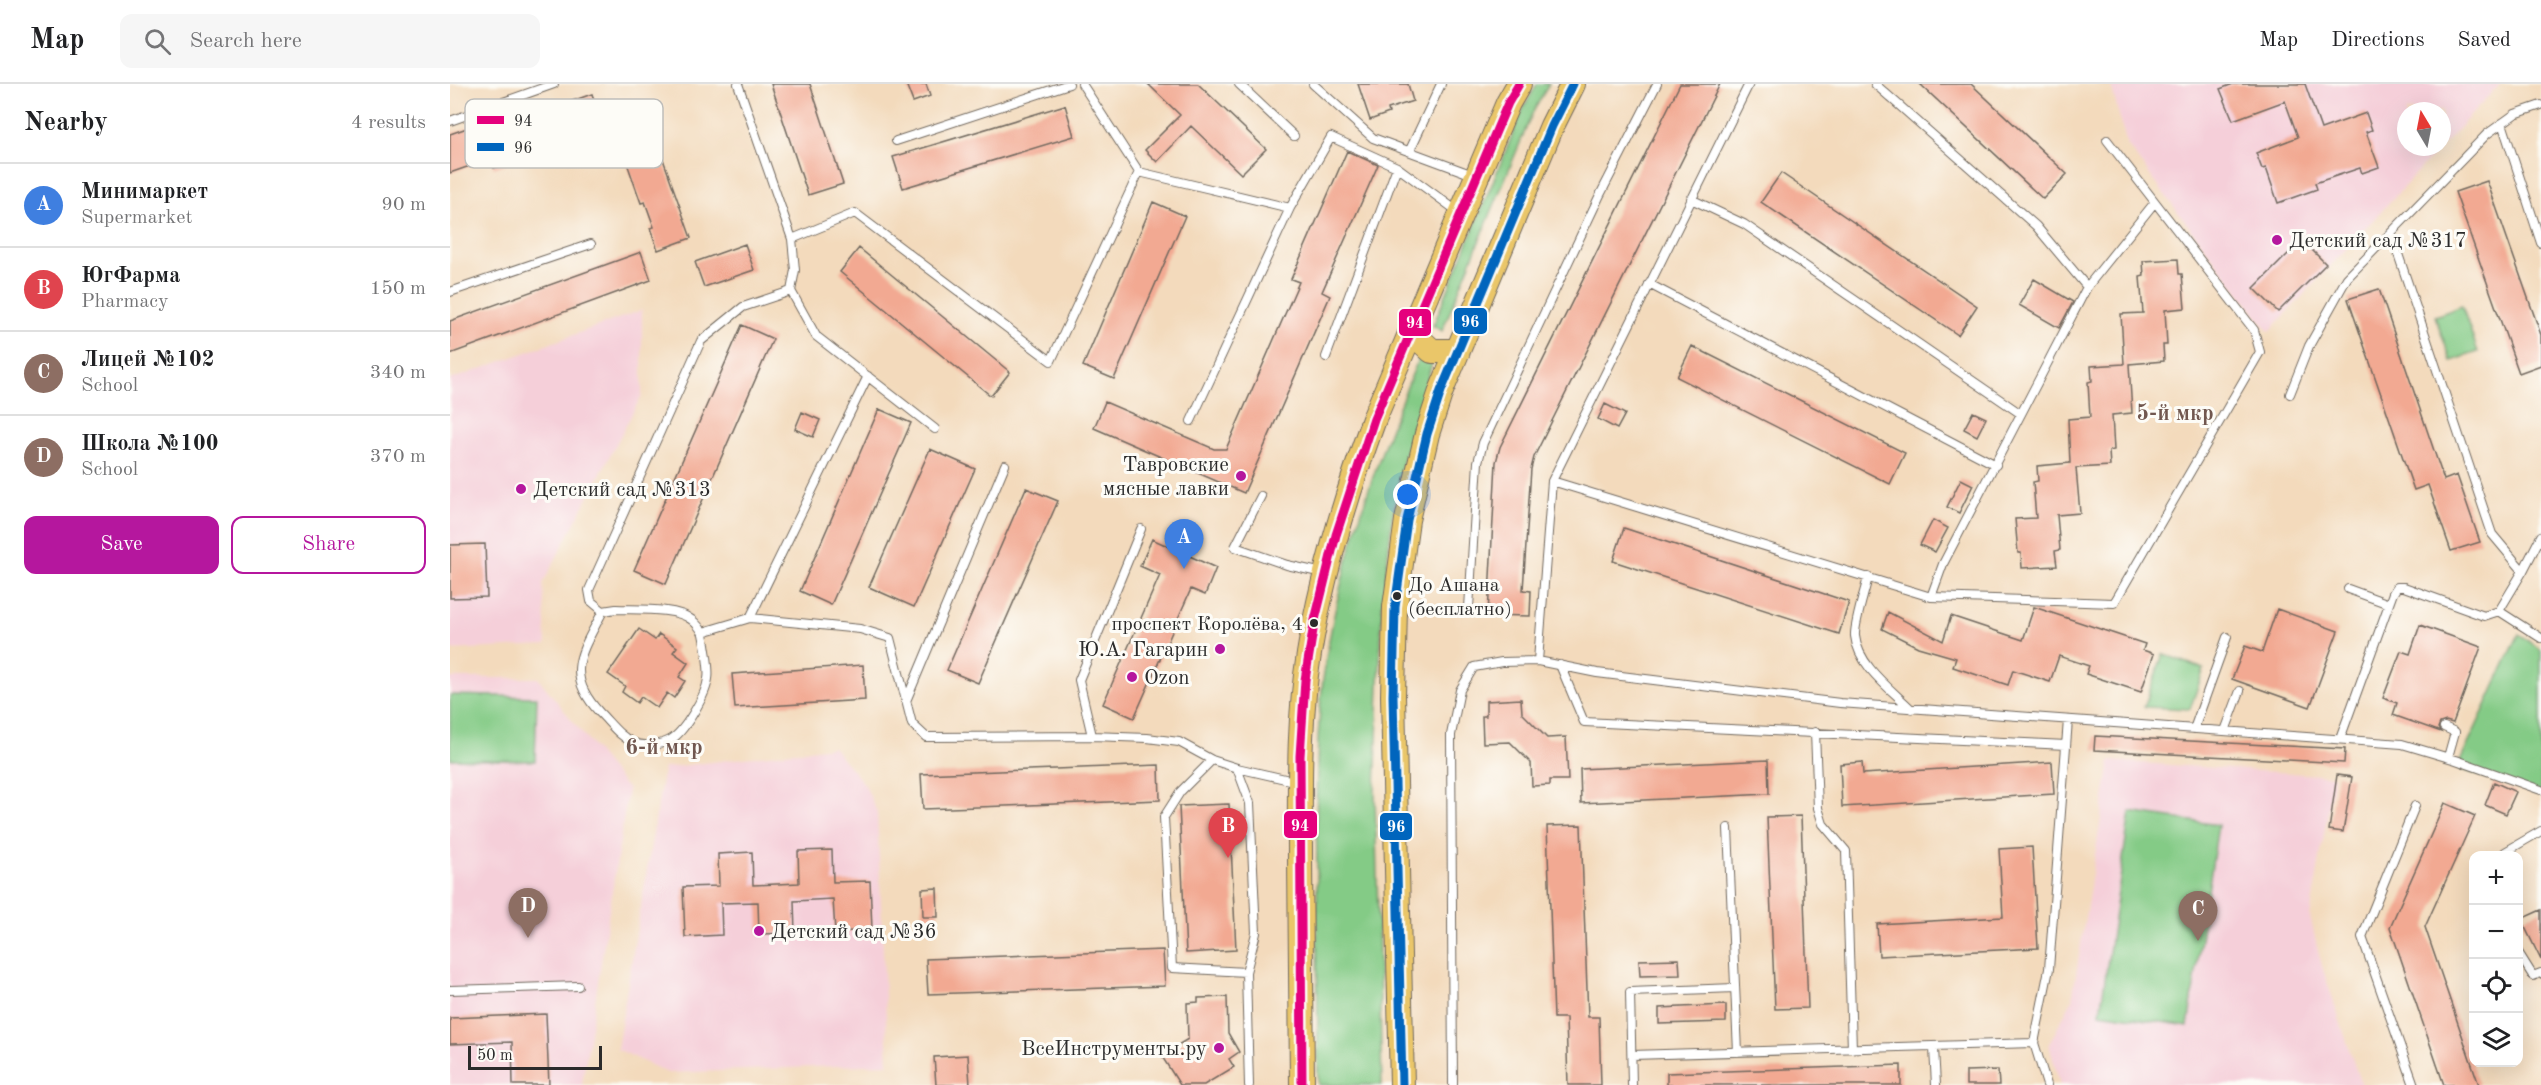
<!DOCTYPE html>
<meta charset="utf-8">
<style>
body{margin:0;font-family:"Old Standard TT",serif;background:#f6f6f6;color:#202124}
.controls{position:absolute;right:18px;bottom:18px;display:grid;overflow:hidden;border-radius:12px;box-shadow:0 6px 24px #0002}
.controls button{width:54px;height:54px;display:grid;place-items:center;padding:0;border:0;border-bottom:2px solid #e0e0e0;background:#fff;color:#202124;font:30px sans-serif}
.compass{position:absolute;left:1947px;top:18px;width:54px;height:54px;border-radius:50%;background:#fff;box-shadow:0 6px 24px #0002;rotate:350deg}
.scale{position:absolute;left:18px;bottom:15px;width:134px;box-sizing:border-box;padding-left:6px;border:3px solid #2b2b2b;border-top:0;font-size:16px;line-height:21px;white-space:nowrap;color:#2b2b2b;-webkit-text-stroke:4px #fdfcf7;paint-order:stroke}
.you{position:absolute;left:958px;top:411px;width:21px;height:21px;margin:-15px;border:4px solid #fff;border-radius:50%;background:#1a73e8;box-shadow:0 0 0 9px #1a73e833}
.badge{display:grid;place-items:center;width:39px;height:39px;border-radius:50%;background:#b5179e;color:#fff;font-size:20px;font-weight:700}
.pin{position:absolute;translate:-50% -50px;filter:drop-shadow(0 2px 3px #0008)}
.pin::after{content:'';position:absolute;top:32px;width:21px;height:18px;background:inherit;clip-path:polygon(0 0,100% 0,50% 100%)}
.list{margin:0;padding:0;list-style:none}
h2{display:flex;justify-content:space-between;align-items:center;height:78px;margin:0;padding:0 24px;font-size:26px}
h2 small{font-size:20px;font-weight:400;color:#757577}
.list li{display:grid;grid-template-columns:39px 1fr auto;gap:18px;align-items:center;box-sizing:border-box;height:84px;padding:0 24px;border-top:2px solid #e0e0e0}
.list b{display:block;font-size:22px;white-space:nowrap}
.list p{margin:0;font-size:20px;white-space:nowrap;color:#757577}
.list em{font-size:20px;font-style:normal;color:#757577}
.actions{display:flex;gap:12px;padding:18px 24px}
.actions a{flex:1;padding:14px 0;border:2px solid #b5179e;border-radius:12px;text-align:center;font-size:21px;color:#b5179e}
.actions .main{background:#b5179e;color:#fff}
.icon{flex:none;width:33px;height:33px;fill:none;stroke:currentColor;stroke-width:2;stroke-linecap:round;stroke-linejoin:round}
.map{position:relative;flex:none;width:2091px;height:1001px;overflow:hidden}
header{display:flex;align-items:center;gap:36px;box-sizing:border-box;height:84px;padding:0 30px;background:#fff;border-bottom:2px solid #e0e0e0}
header strong{font-size:28px}
nav{display:flex;gap:33px;margin-inline-start:auto;font-size:21px}
.search{width:420px;height:54px;background:#f6f6f6;display:flex;align-items:center;gap:15px;box-sizing:border-box;padding:0 21px;border-radius:12px;color:#757577;font-size:22px}
main{display:flex}
aside{flex:1;background:#fff}
.map>svg:first-child{display:block}
.built{fill:#f5cfd9}
.green{fill:#84cb86;stroke:#587b58;stroke-width:1.5}
.building{fill:#f2a992}
.lines{fill:none;stroke-linecap:round;stroke-linejoin:round}
.service-casing{stroke:#71685e;stroke-width:10}
.primary-casing{stroke:#71685e;stroke-width:26}
.service{stroke:#fff;stroke-width:8}
.primary{stroke:#eac669;stroke-width:24}
.bus-1-casing{stroke:#fdfcf7;stroke-width:14}
.bus-2-casing{stroke:#fdfcf7;stroke-width:14}
.bus-1{stroke:#e5007d;stroke-width:9}
.bus-2{stroke:#0065bd;stroke-width:9}
.poi-dot{fill:#b5179e;stroke:#fdfcf7;stroke-width:2}
.bus-dot{fill:#2b2b2b;stroke:#fdfcf7;stroke-width:2}
.labels{text-anchor:middle;stroke-width:6;stroke-linejoin:round;paint-order:stroke}
.bus-label{font-size:20px;fill:#2b2b2b;stroke:#fdfcf7;text-anchor:start}
.poi-label{font-size:21px;fill:#2b2b2b;stroke:#fdfcf7;text-anchor:start}
.neighbourhood-label{font-size:22px;font-weight:bold;fill:#71574f;stroke:#fdfcf7}
.key{fill:#fdfcf7;stroke:#bebdba;stroke-width:1.5}
.key-label{font-size:16px;fill:#2b2b2b}
.line-badge{stroke:#fdfcf7;stroke-width:2}
.badge-label{font-size:16px;text-anchor:middle;font-weight:bold;fill:#fff}
</style>
<header>
<strong>Map</strong>
<div class="search"><svg class="icon" aria-label="search" viewBox="0 0 24 24"><circle cx="10" cy="10" r="6"/><path d="M15 15l6 6"/></svg>Search here</div>
<nav><a>Map</a><a>Directions</a><a>Saved</a></nav>
</header>
<main>
<aside>
<h2>Nearby<small>4 results</small></h2>
<ul class="list">
<li><span class="badge" style="background:#3f7fe0">A</span><div><b>Минимаркет</b><p>Supermarket</p></div><em>90 m</em></li>
<li><span class="badge" style="background:#e0444e">B</span><div><b>ЮгФарма</b><p>Pharmacy</p></div><em>150 m</em></li>
<li><span class="badge" style="background:#8d6e63">C</span><div><b>Лицей №102</b><p>School</p></div><em>340 m</em></li>
<li><span class="badge" style="background:#8d6e63">D</span><div><b>Школа №100</b><p>School</p></div><em>370 m</em></li>
</ul>
<div class="actions"><a class="main">Save</a><a>Share</a></div>
</aside>
<div class="map">
<svg width="2091" height="1001" viewBox="0 0 2091 1001">
<rect width="100%" height="100%" fill="#fdfcf7"/>
<filter id="ink" filterUnits="userSpaceOnUse"><feTurbulence type="fractalNoise" baseFrequency=".0167" numOctaves="2"/><feDisplacementMap in="SourceGraphic" scale="12" xChannelSelector="R" yChannelSelector="G"/><feConvolveMatrix kernelMatrix="1 2 1 2 8 2 1 2 1" color-interpolation-filters="sRGB"/></filter>
<filter id="wash" filterUnits="userSpaceOnUse"><feTurbulence type="fractalNoise" baseFrequency=".008" numOctaves="4" result="noise"/><feDisplacementMap in="SourceGraphic" scale="24" xChannelSelector="R" yChannelSelector="G"/><feGaussianBlur stdDeviation="1.35" result="paint"/><feColorMatrix in="noise" values="0 0 0 0 0 0 0 0 0 0 0 0 0 0 0 0 0 1.4 0 .05"/><feComposite in="paint" operator="in"/></filter>
<g filter="url(#wash)">
<rect width="100%" height="100%" fill="#f3dabc"/>
<!-- built -->
<path class="built" d="M1664,0h386l-58,62v-35h-36v36h35l-172,185 -142,-187 -16,-60z
M192,226v85l-99,188 3,62 -96,5v-270z
M0,594h88l90,112 -46,295h-132z
M383,663l32,38 12,27 11,252 -220,9 -51,-24 47,-281z
M1660,677l224,15 -24,141 12,49 39,119h-301l-11,-41 23,-44z"/>
<!-- green -->
<path class="green" d="M1087,0h12l-17,30 -90,217 -9,-5 90,-217z
M2012,222l16,46 -27,9 -16,-45z
M970,271l12,8 -32,110 -8,46 -10,89 -7,184 7,293h-64c0,-71 -1,-142 -1,-214 -1,-71 -2,-143 9,-213 17,-105 53,-205 94,-303z
M2069,550l22,16v145l-84,-27z
M1713,570l41,15 -14,40 -46,-2z
M0,611l87,2 -2,64 -85,-2z
M1680,728l88,13 -30,201 -88,-13z"/>
<g id="blocks">
<!-- building -->
<path class="building" d="M321,0h39l33,100 -35,11z
M456,0h20l4,12 -17,6z
M698,0h50l68,65 -25,25 -50,-48 -34,36 -12,-12 35,-35z
M908,0h50l5,17 -25,8 1,4 -19,7z
M1230,0h40l-186,373 -3,12 -8,121 8,1 -1,25 -42,-1 8,-153 4,-15z
M1470,0h51l96,90 -24,25z
M1783,0h72l16,45 45,-16 6,17 -6,2 13,35 -17,6 -2,-5 -45,15 2,6 -39,14 -12,-35 -4,1 -6,-16 42,-16 -13,-36 -52,19 -13,-31z
M142,10l12,34 -110,40 -4,-9 -40,14v-39l28,-10 3,9z
M615,21l9,31 -171,52 -10,-31z
M197,30l44,124 -33,12 -8,-22 4,-1 -9,-25 -4,1 -27,-77z
M897,67l31,14 -56,127 8,4 -86,197 -150,-65 11,-26 109,47h12l73,-167 -8,-3z
M1331,89l196,133 -19,29 -197,-133z
M2037,97l54,154v30l-22,8 -64,-181z
M703,118l32,14 -71,163 -31,-13z
M1852,156l24,24 -48,48 -24,-24z
M295,160l9,26 -50,17 -9,-25z
M409,164l151,124 -19,24 -151,-124z
M191,168l10,28 -201,74v-33z
M1728,175l1,15h3l3,34 -20,2 2,35h-4l1,16 -35,3 3,49 -20,2 2,35 -5,1 1,15 -34,2 4,45 -23,2 3,35 -5,1 2,15 -35,2 -1,-15h-3l-3,-34 21,-1 -3,-36 5,-1 -1,-15 33,-3 -2,-44 22,-2 -2,-35 4,-1 -1,-15 33,-2 -3,-50 22,-1 -3,-36 4,-1 -1,-15z
M1584,195l39,23 -14,26 -40,-23z
M1929,205l65,191 13,-5 23,67 -29,9 -23,-66 -14,5 -66,-191z
M292,241l31,14 -107,245 -32,-14z
M1242,262l213,107 -15,31 -213,-107z
M1155,320l20,10 -8,15 -19,-10z
M429,325l32,14 -80,182 -31,-14z
M352,328l18,8 -7,17 -18,-8z
M1523,328l13,6 -9,18 -13,-7z
M480,365l45,20 -61,138 -45,-20z
M1511,395l12,6 -14,28 -12,-6z
M576,404l32,13 -80,182 -31,-13z
M1483,436l15,8 -13,24 -15,-7z
M1174,444l225,74 -10,32 -226,-73z
M702,455l64,29 -11,27 -14,-6 -57,129 -31,-14 57,-129 -20,-9z
M35,460l2,53 -37,1v-53z
M1584,523l111,37 -2,6 11,4 -13,38 -55,-18 3,-8 -30,-10 -9,26 -37,-12 -5,15 -55,-18 3,-9 -38,-11 -36,-18 6,-17 55,29 8,-25 72,24z
M1827,525l61,22 -28,76 -78,-28 13,-33 17,6z
M1970,541l61,22 -28,76 -7,-2 -6,2 -2,5 3,4 -48,-17 4,-12 -14,-5 18,-47 9,3z
M189,545l16,11 4,-6 18,13 -4,5 15,11 -9,14 6,4 -11,17 -7,-5 -10,15 -16,-11 -4,6 -15,-11 3,-6 -17,-12z
M413,581l2,35 -130,8 -3,-34z
M1071,615l1,14 25,25 19,-1 2,43h-18v5l-18,1 -1,-23 -21,-21 -27,1 -1,-27h4v-15z
M1645,652l250,13 -1,14 -250,-13z
M1318,676l1,34 -188,9 -1,-34z
M1412,678l1,12 189,-12 2,32 -212,13 -2,-43z
M709,681l1,35 -237,9 -2,-35z
M1887,691l15,2 -9,55 -14,-2z
M2044,698l22,10 -10,22 -21,-9z
M1995,719l30,13 -50,111 54,158h-35l-54,-158z
M779,720l7,146 -50,3 -7,-147z
M1351,732l7,192 -33,1 -8,-192z
M1131,741l7,192h11l2,68h-33l-2,-67h-12l-7,-192z
M1582,763l6,101 -159,8 -2,-32 126,-7 -4,-68z
M382,766l1,32 37,-1 2,49 -37,2 -2,-33 -39,2 1,32 -36,1 -1,-32 -37,1 1,32 -37,2 -2,-50 36,-1 -1,-32 34,-2 1,33 46,-2 -1,-32z
M487,804l1,29h-15l-1,-28z
M2091,826v50l-20,-41z
M713,866l2,36 -237,8 -2,-35z
M1229,875l1,16 -40,1 -1,-16z
M777,913l1,36 11,19 -10,7 5,8 -30,18h-24l-19,-30 27,-16 -1,-36 11,-1v-4z
M1276,921v17l-67,2v-16z
M96,930l3,71h-36l-1,-43 -62,2v-26z
M518,971l2,30h-34l-2,-28z
M1451,981v20h-234v-12z
M1548,986l1,15h-33v-14z"/>
</g>
</g>
<g filter="url(#ink)">
<use href="#blocks" fill-opacity="0" stroke="#71685e" stroke-width="1.5"/>
<g class="lines">
<defs>
<path id="service" d="M632,0l57,88 151,36
M789,0l55,52
M863,0l60,54 100,37
M1425,0l161,142 51,61
M0,37l104,-37
M2052,39l39,120
M446,57l173,-57
M960,66l31,-66
M1241,115l53,25 277,190
M1941,149l101,301 31,37
M342,155l63,-26 196,148 88,-189
M1199,200l347,181
M341,207l25,45 119,93
M0,208l141,-48
M876,273l71,-190
M1840,310l19,-48 38,-68 140,-144 28,-20 26,-9
M741,337l99,-213 41,-71 66,30 60,44
M1102,397l379,116 183,6 146,-251 -6,-22 -147,-190
M811,412l-26,51 52,18 36,8
M2091,452l-18,35 -24,40 42,27
M1418,493c-3,14 -14,47 -13,59 3,30 37,54 56,73
M1898,505l41,15
M1481,513l12,-33 144,-277 68,-85
M1019,524l9,-146 5,-19 116,-246 58,-113
M166,525c20,1 60,-2 76,11 4,3 10,10 11,14 2,9 7,37 5,45 -2,16 -24,54 -38,61 -9,5 -26,7 -36,3 -14,-6 -23,-19 -34,-30 -37,-39 -18,-61 3,-102z
M153,527l-12,-10 -2,-11 112,-249 42,-34 48,-16 4,-21 -3,-31 -54,-155
M300,534l118,-242
M253,548l47,-14 110,11 30,9 22,86 14,13 166,-1 55,2 32,4 33,18 25,8
M1088,577l14,-180 197,-397
M1110,581l24,57 482,23
M456,617l99,-236
M1994,643l11,5 -7,25
M1744,645l33,-92
M1775,647l15,-40
M1365,648l3,76 5,16 23,27 6,198
M642,652l-13,-56 62,-151
M1890,655l53,-146 4,-6h7l80,29 15,-5
M762,676l-32,32 -16,25 8,151 74,4
M1278,744l10,224
M2054,772l1,-4 36,-21
M2068,868l15,24 8,-3
M0,906l128,-4
M1484,964l2,37
M1182,971l402,-12
M799,1001l-3,-113 10,-39 -6,-130 -13,-35 61,14
M1003,1001l-2,-350 9,-45 14,-23 28,-5 36,-1 59,12 243,30 562,41 54,16 85,30
M1182,1001l-2,-93 105,-4
M1597,1001l-13,-42 15,-74 19,-249
M1964,1001l-52,-148 53,-131"/>
<path id="primary" d="M963,243l8,14 11,10h26
M852,1001c-1,-76 -1,-151 -2,-227 0,-68 -2,-136 9,-204 13,-80 37,-158 65,-235l134,-316 11,-19
M952,1001l-9,-389 2,-89 12,-87 20,-86 14,-43 111,-265 21,-42"/>
</defs>
<!-- service casing -->
<use href="#service" class="service-casing"/>
<!-- primary casing -->
<use href="#primary" class="primary-casing"/>
<!-- service -->
<use href="#service" class="service"/>
<!-- primary -->
<use href="#primary" class="primary"/>
<defs>
<path id="bus-1" d="M852,1001l-2,-329 5,-76 9,-56 22,-89 38,-116 134,-316 11,-19"/>
<path id="bus-2" d="M952,1001l-9,-389 2,-89 12,-87 20,-86 14,-43 111,-265 21,-42"/>
</defs>
<!-- bus-1 casing -->
<use href="#bus-1" class="bus-1-casing"/>
<!-- bus-2 casing -->
<use href="#bus-2" class="bus-2-casing"/>
<!-- bus-1 -->
<use href="#bus-1" class="bus-1"/>
<!-- bus-2 -->
<use href="#bus-2" class="bus-2"/>
</g>
</g>
<!-- markers -->
<g class="poi-dot">
<circle cx="1827" cy="156" r="6"/>
<circle cx="791" cy="392" r="6"/>
<circle cx="71" cy="405" r="6"/>
<circle cx="770" cy="565" r="6"/>
<circle cx="682" cy="593" r="6"/>
<circle cx="309" cy="847" r="6"/>
<circle cx="769" cy="964" r="6"/>
</g>
<g class="bus-dot">
<circle cx="947" cy="512" r="5"/>
<circle cx="864" cy="539" r="5"/>
</g>
<g class="labels">
<!-- bus labels -->
<g class="bus-label">
<text x="958" y="507">До Ашана<tspan x="958" dy="24">(бесплатно)</tspan></text>
<text x="853" y="546" text-anchor="end">проспект Королёва, 4</text>
</g>
<!-- poi labels -->
<g class="poi-label">
<text x="1839" y="163">Детский сад №317</text>
<text x="779" y="387" text-anchor="end">Тавровские<tspan x="779" dy="24">мясные лавки</tspan></text>
<text x="83" y="412">Детский сад №313</text>
<text x="758" y="572" text-anchor="end">Ю.А. Гагарин</text>
<text x="694" y="600">Ozon</text>
<text x="321" y="854">Детский сад №36</text>
<text x="757" y="971" text-anchor="end">ВсеИнструменты.ру</text>
</g>
<!-- neighbourhood labels -->
<g class="neighbourhood-label">
<text x="1725" y="336">5-й мкр</text>
<text x="214" y="670">6-й мкр</text>
</g>
</g>
<!-- legend -->
<rect x="15" y="15" width="198" height="69" rx="9" class="key"/>
<rect x="27" y="32" width="27" height="8" fill="#e5007d"/>
<rect x="27" y="59" width="27" height="8" fill="#0065bd"/>
<g class="key-label">
<text x="64" y="42">94</text>
<text x="64" y="69">96</text>
</g>
<g class="line-badge">
<rect x="1003" y="223" width="35" height="28" rx="6" fill="#0065bd"/>
<rect x="948" y="224" width="34" height="29" rx="6" fill="#e5007d"/>
<rect x="833" y="726" width="35" height="29" rx="6" fill="#e5007d"/>
<rect x="929" y="728" width="34" height="29" rx="6" fill="#0065bd"/>
</g>
<g class="badge-label">
<text x="1020" y="243">96</text>
<text x="965" y="244">94</text>
<text x="850" y="747">94</text>
<text x="946" y="748">96</text>
</g>
</svg>
<div class="controls">
<button>+</button>
<button>−</button>
<button><svg class="icon" aria-label="locate" viewBox="0 0 24 24"><circle cx="12" cy="12" r="6"/><path d="M12 2v4M12 18v4M2 12h4M18 12h4"/></svg></button>
<button><svg class="icon" aria-label="layers" viewBox="0 0 24 24"><path d="M12 4l9 5-9 5-9-5zM3 14l9 5 9-5"/></svg></button>
</div>
<svg class="compass" viewBox="-18 -18 36 36"><path d="M0-13l5 13h-10z" fill="#e53935"/><path d="M0 13l5-13h-10z" fill="#757577"/></svg>
<div class="scale">50 m</div>
<div class="you"></div>
<div class="pin badge" style="left:734px;top:485px;background:#3f7fe0">A</div>
<div class="pin badge" style="left:778px;top:774px;background:#e0444e">B</div>
<div class="pin badge" style="left:1748px;top:857px;background:#8d6e63">C</div>
<div class="pin badge" style="left:78px;top:854px;background:#8d6e63">D</div>
</div>
</main>
